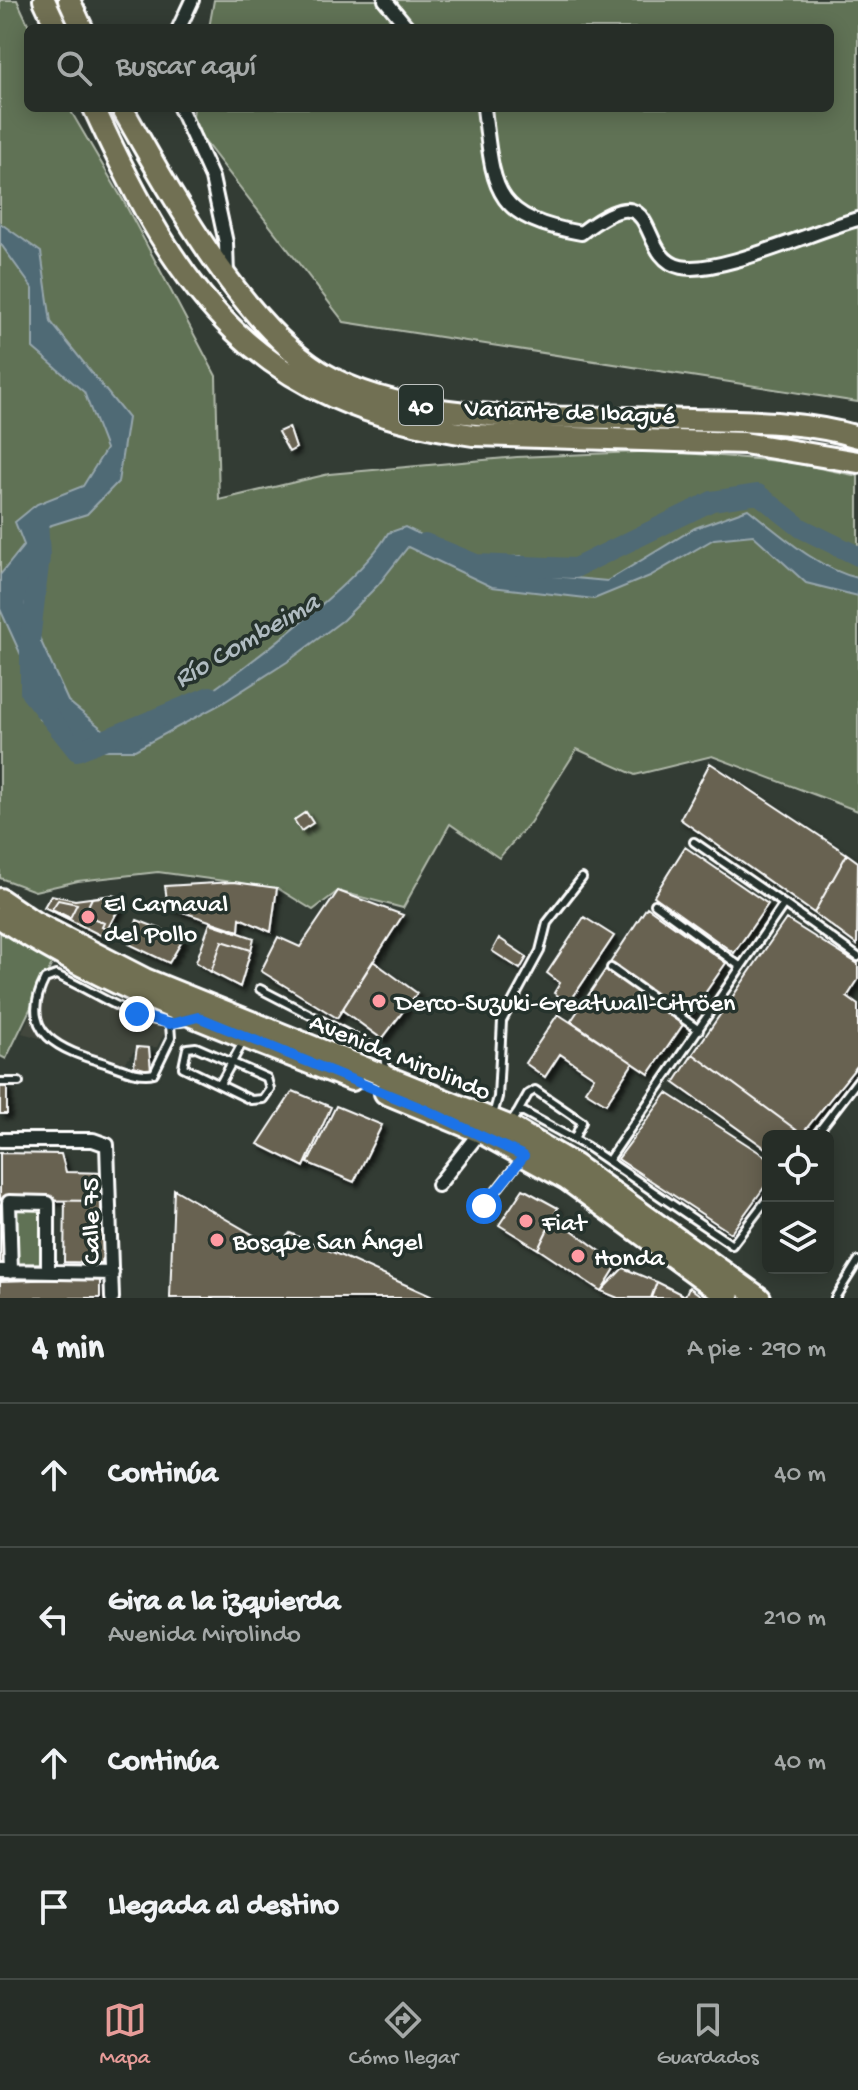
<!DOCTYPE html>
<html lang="es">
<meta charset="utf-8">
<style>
body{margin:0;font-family:"Gochi Hand",sans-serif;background:#323933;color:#f1f3f6}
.controls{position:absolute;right:24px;bottom:24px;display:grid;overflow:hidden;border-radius:12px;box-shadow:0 4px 20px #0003}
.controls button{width:72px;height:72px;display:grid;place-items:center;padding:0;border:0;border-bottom:2px solid #424944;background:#262d27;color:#f1f3f6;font:40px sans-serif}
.stop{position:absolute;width:24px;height:24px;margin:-18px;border:6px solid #1a73e8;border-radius:50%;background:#fff}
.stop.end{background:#1a73e8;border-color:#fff;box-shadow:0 2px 8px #0008}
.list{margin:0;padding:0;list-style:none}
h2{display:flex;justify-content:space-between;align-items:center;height:104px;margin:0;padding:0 32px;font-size:34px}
h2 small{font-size:26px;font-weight:400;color:#a4a8a7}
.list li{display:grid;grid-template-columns:52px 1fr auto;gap:24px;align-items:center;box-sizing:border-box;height:144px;padding:0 32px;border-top:2px solid #424944}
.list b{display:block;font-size:30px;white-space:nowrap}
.list p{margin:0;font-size:26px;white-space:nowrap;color:#a4a8a7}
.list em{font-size:26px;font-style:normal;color:#a4a8a7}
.icon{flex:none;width:44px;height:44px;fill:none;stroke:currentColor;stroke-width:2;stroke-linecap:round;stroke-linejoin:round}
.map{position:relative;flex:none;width:858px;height:1298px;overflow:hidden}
.search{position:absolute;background:#262d27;box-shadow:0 4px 20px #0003;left:24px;right:24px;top:24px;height:88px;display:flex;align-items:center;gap:20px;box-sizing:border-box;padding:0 28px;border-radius:12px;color:#a4a8a7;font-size:30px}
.sheet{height:680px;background:#262d27}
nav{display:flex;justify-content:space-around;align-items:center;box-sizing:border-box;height:112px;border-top:2px solid #424944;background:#262d27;font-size:22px;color:#a4a8a7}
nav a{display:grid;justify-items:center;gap:4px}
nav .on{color:#e69b98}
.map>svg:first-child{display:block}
.built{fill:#43473d}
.green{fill:#607255;stroke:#b0b8aa;stroke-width:2}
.water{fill:#506a75;stroke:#96a6ac;stroke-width:2}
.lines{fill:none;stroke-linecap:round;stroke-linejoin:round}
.river{stroke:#506a75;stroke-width:20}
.building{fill:#686251;stroke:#fff;stroke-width:2;filter:url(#shadow)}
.service-casing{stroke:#fff;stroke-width:12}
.minor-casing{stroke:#fff;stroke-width:18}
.primary-casing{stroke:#fff;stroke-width:26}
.trunk-casing{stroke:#fff;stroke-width:26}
.service{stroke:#26332d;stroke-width:6}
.minor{stroke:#26332d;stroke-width:12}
.primary{stroke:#716f52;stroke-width:20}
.trunk{stroke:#716f52;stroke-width:20}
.route{stroke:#1a73e8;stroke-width:10}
.poi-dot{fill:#ff9aa2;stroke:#26332d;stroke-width:3}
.labels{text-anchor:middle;stroke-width:7;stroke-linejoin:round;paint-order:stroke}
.shield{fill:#26332d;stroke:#bec2c0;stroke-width:2}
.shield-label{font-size:24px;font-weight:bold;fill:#fff}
.street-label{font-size:26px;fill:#fff;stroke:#26332d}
.poi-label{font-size:26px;fill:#fff;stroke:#26332d;text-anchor:start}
.water-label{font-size:28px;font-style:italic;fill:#b0bcc1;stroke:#26332d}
</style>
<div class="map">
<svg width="858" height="1298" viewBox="0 0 858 1298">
<defs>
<filter id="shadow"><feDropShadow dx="4.5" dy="4.5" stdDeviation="2" flood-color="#0009"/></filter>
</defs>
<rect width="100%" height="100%" fill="#333c34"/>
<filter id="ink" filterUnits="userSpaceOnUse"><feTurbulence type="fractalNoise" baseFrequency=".0125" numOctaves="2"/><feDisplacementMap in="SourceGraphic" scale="16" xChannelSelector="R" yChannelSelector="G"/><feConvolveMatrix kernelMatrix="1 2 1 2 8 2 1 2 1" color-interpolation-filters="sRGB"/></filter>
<g filter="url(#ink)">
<!-- built -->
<path class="built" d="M47,979l119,51 -9,17h-20l-12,16 -103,-30z"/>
<!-- green -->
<path class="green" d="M0,0h17l13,28 -2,80h41l54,92 93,176 3,124 110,-26 188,-17 145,-6 128,11 68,14v335l-146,-55 -77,19 -58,-26 -47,74 -31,35 -49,-34 -47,84 -65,-17 -25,19 -36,-22 -119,-16 -80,9 -43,10 -35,-13z
M214,0h644v402l-514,-80 -152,-197 2,-17h636v-80h-621z
M0,930l60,17 -54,112 -6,-3z
M12,1204l32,1 1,58 -32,1z"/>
<!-- water -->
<path class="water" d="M0,223l41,29 10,70 77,96 -10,64 -31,32 -45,14 -17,78 43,95 38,31c18,-3 45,-3 61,-12 53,-31 193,-137 221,-187l17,-6 25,12 32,23 59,-6 32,20 54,5 88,-53 53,-19c32,25 70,60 110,69v18l-52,-13 -53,-48 -39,4 -64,37 -56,23 -102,-12 -84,-40 -30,38 -35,35 -56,42 -66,42 -86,46h-45l-51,-31 -18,-64 -21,-46v-34l24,-30 -9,-23 22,-18 46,-18 23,-37 -22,-57 -51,-44v-59l-33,-46z"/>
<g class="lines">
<!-- river -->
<path class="river" d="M38,517l2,40 -10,84v51l47,59 133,-55
M425,543l51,21 99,4 137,-67 46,-7 43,34 57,28"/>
</g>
<!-- building -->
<path class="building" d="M289,427l7,21 -7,4 -11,-20z
M710,763l137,91 -33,59 -134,-94z
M306,812l7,11 -12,8 -7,-11z
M685,847l83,57 -34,49 -80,-57z
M847,854l11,8 -1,83 -43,-32z
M234,882l43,6 -6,44 -31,-14 -1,13 -71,-24 -3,-21z
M338,891l65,24 -66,103 -76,-47 17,-34 22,10z
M51,895l24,5 37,-5 12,4 -20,38 -60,-30z
M112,896l11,4 -16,30 -5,-3 2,-4 -20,-9 8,-16z
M58,900l19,4 -7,14 -18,-9z
M647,907l79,56 -37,53 -79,-53z
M584,917l30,19 -45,67 -15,-10 6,-10 -13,-10z
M786,919l72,45v16l-11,17 11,8v60l-56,69 -109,-80z
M137,920l47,18 -15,25 -40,-19z
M210,923l44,15 -3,12 -29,-9 -11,31 -15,-10z
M499,938l28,19 -7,12 -28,-18z
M222,941l29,9 -11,37 -29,-15z
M373,961l44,32 -35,46 -40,-29z
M610,963l79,53 -40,58 -78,-53z
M558,1014l75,49 -27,41 -21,-13 9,-14 -34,-23 -15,23 -20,-14z
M137,1047l12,1 2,23 -17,-5z
M693,1054l102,75 -4,7h-23v14l-94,-67z
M0,1086h7v28h-7z
M293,1091l38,16 -27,60 -46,-23z
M667,1093l101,65v24l-37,51 -113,-74z
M336,1106l46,19 -28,57 -46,-19z
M0,1153l61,1 5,18 42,1v28l-108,-1z
M174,1189l102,59 14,-15 145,65h-265z
M523,1189l35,19 -20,41 -39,-24z
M65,1201h43l-6,62 -38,-1z
M0,1205h5l2,61h-7z
M554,1217l64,47 -17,27 -63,-42z
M623,1268l34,14 -6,16h-33l-17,-7z
M100,1278v20h-100v-17z
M657,1282l28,14 -1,2h-33z
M689,1287l15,11h-20z"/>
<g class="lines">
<defs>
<path id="service" d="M655,904l86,63
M784,904l74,53
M611,968l88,62
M260,989l124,64 2,19
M170,1024l1,14 -17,35c-15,4 -34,-5 -49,-10 -45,-13 -88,-30 -60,-84l11,-4c40,16 87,55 131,46
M196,1047l71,31 3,11 -7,10 -12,1 -68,-33 4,-19z
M0,1082h19
M220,1084l24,-44
M518,1112l10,-18 7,-4 47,32 -8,17
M493,1115l5,-18 4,-76 38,-70 7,-28 35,-45
M511,1122l7,-10h6l62,34 146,99 36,-47
M815,1136l43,-56
M608,1161l176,-257 -90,-62
M484,1206l37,-47
M835,1298l23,-37"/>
<path id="minor" d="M385,0l23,28
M179,28l13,-28
M180,108l32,70 14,65 1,33
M484,108c10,81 7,109 97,125 83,-64 53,24 100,34 39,8 134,-37 177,-48
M0,1140h93l14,5 5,153
M438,1185l42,-53
M0,1271l112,2
M11,1272l-2,-70 39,1v68"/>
<path id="primary" d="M0,899l34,23 111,57 364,147 66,39 185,133
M0,918c107,71 233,114 352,162
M385,1093l95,39 86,47 163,119"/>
<path id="trunk" d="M44,0l13,28
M69,0l13,28
M94,108c87,189 161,296 379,327l271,8 114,19
M122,108c47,82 118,214 199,264 91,55 235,43 338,47 66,3 136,-1 199,18"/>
</defs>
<!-- service casing -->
<use href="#service" class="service-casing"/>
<!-- minor casing -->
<use href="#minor" class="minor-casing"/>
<!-- primary casing -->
<use href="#primary" class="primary-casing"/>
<!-- trunk casing -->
<use href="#trunk" class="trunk-casing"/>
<!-- service -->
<use href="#service" class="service"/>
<!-- minor -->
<use href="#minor" class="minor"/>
<!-- primary -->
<use href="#primary" class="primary"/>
<!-- trunk -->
<use href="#trunk" class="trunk"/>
</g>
</g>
<g class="lines" filter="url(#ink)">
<!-- route -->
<path class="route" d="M137,1014l33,10 28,-7 228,93 98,46 -40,50"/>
</g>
<!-- markers -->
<g class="poi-dot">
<circle cx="88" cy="917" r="8"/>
<circle cx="379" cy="1001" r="8"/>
<circle cx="526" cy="1221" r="8"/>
<circle cx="217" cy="1240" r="8"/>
<circle cx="578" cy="1256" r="8"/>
</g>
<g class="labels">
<!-- shield labels -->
<rect class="shield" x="399" y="385" width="44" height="40" rx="6"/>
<g class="shield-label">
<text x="421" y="413">40</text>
</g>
<!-- street labels -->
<g class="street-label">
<text transform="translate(570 410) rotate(2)" y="9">Variante de Ibagué</text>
<text transform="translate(401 1055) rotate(22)" y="9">Avenida Mirolindo</text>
<text transform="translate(89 1221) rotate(-91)" y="9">Calle 75</text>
</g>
<!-- poi labels -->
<g class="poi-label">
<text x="104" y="911">El Carnaval<tspan x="104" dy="30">del Pollo</tspan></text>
<text x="395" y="1010">Derco-Suzuki-Greatwall-Citröen</text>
<text x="542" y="1230">Fiat</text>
<text x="233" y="1249">Bosque San Ángel</text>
<text x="594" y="1265">Honda</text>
</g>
<!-- water labels -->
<g class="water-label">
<text transform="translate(245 638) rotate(-30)" y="10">Río Combeima</text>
</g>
</g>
</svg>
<div class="controls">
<button><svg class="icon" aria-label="locate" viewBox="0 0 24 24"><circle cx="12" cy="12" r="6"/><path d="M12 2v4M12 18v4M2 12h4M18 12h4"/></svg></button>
<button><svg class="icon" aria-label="layers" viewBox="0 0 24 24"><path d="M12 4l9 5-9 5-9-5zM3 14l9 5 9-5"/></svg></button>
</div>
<div class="stop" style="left:484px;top:1206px"></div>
<div class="stop end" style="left:137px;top:1014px"></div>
<div class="search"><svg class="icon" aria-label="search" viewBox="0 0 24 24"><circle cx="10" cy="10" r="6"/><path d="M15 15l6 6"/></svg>Buscar aquí</div>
</div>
<section class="sheet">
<h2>4 min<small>A pie · 290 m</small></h2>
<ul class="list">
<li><svg class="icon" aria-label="ahead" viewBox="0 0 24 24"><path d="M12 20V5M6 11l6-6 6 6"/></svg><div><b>Continúa</b></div><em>40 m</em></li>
<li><svg class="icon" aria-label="left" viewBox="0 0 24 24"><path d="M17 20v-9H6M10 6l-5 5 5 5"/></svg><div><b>Gira a la izquierda</b><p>Avenida Mirolindo</p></div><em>210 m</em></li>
<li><svg class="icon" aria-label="ahead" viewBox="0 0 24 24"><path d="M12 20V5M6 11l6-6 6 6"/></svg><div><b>Continúa</b></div><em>40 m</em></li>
<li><svg class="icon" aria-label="arrive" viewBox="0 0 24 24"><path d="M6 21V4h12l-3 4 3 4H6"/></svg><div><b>Llegada al destino</b></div></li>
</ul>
</section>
<nav>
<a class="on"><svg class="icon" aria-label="map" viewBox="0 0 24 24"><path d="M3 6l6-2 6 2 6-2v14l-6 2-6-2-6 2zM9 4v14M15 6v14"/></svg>Mapa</a>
<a><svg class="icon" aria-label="directions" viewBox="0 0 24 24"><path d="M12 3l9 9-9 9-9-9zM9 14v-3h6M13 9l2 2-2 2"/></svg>Cómo llegar</a>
<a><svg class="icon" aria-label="saved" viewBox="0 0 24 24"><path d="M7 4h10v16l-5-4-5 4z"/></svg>Guardados</a>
</nav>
